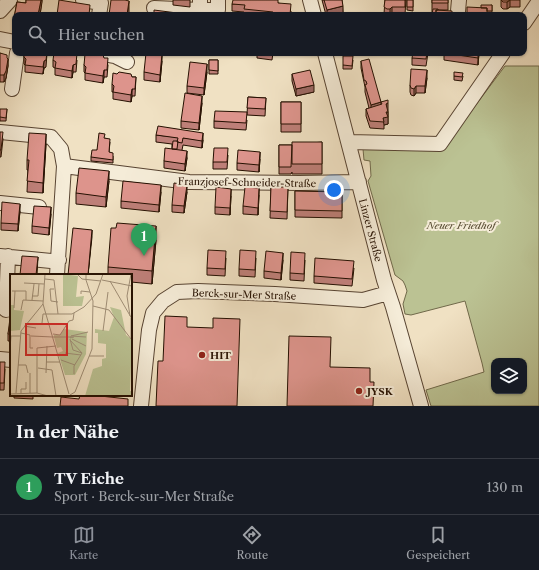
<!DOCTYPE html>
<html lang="de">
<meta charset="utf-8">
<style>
body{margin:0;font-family:"Libre Caslon Text",serif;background:#20242c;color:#f1f3f6}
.controls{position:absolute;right:12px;bottom:12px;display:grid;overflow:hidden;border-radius:8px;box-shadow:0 1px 3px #0004}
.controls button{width:36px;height:36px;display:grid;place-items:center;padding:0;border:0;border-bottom:1px solid #363941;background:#171b24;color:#f1f3f6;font:20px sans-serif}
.you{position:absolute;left:334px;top:190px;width:14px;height:14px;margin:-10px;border:3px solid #fff;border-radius:50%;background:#1a73e8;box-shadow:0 0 0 6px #1a73e833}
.badge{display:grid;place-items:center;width:26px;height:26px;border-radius:50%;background:#8c9099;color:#fff;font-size:13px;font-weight:700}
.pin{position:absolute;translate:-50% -33px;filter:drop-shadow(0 1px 2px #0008)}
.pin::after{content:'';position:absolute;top:21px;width:14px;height:12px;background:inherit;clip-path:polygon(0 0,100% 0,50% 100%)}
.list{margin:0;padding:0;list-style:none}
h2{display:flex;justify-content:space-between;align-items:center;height:52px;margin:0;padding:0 16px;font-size:17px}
h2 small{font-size:13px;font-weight:400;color:#9ea1a6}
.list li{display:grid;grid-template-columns:26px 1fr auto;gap:12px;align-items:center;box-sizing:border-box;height:56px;padding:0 16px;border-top:1px solid #363941}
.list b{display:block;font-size:15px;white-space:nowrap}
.list p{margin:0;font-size:13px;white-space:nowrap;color:#9ea1a6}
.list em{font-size:13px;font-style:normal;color:#9ea1a6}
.icon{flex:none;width:22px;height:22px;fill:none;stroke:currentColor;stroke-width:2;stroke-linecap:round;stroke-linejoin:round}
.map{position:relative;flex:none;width:539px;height:406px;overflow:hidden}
.search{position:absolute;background:#171b24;box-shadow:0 1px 3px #0004;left:12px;right:12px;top:12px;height:44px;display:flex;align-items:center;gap:10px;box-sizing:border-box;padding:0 14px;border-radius:8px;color:#9ea1a6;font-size:15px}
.sheet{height:108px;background:#171b24}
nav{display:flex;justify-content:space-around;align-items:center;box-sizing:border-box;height:56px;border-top:1px solid #363941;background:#171b24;font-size:11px;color:#9ea1a6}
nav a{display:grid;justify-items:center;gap:2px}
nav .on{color:#8c9099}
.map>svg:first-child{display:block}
.green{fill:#bbc293;stroke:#70694a;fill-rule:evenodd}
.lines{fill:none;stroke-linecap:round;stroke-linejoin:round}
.minor-casing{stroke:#584432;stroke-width:16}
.minor{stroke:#f5ecd8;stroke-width:14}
.wall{fill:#be7f78;stroke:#251001}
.shaded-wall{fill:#9b6862;stroke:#251001}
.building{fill:#dd948c;stroke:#251001}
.poi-dot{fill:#8f2418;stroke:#f5ecd8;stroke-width:1.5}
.labels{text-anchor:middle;stroke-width:4;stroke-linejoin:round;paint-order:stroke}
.street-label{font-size:10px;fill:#251001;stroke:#f5ecd8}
.park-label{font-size:10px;font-style:italic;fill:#5a4e34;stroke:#f5ecd8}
.poi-label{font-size:10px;font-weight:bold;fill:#251001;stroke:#f5ecd8;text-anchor:start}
.inset-road{fill:none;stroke:#9f8d75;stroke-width:1}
.view{fill:#d62828;fill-opacity:0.15;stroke:#d62828;stroke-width:2}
.inset-edge{fill:none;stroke:#251001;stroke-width:2}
</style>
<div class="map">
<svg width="539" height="406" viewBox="0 0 539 406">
<rect width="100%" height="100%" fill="#f0e1c3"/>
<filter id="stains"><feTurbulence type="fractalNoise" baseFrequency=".005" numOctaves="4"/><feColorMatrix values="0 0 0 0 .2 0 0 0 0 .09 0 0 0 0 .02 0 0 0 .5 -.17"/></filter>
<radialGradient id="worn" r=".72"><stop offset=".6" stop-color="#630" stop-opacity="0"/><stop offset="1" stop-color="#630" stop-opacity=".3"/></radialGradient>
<!-- green -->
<path class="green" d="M505,66h34v340h-108l-5,-16 58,-18 -2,-9 -17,-62 -54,14 -6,-1 -2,-10 4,-13 -2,-6 -2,-4 -8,-6 -27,-94 3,-5 -1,-15 -6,-1 -1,-11 79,1zM494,361h30v30h-30z"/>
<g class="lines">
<defs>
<path id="minor" d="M83,0l18,3 -2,12
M200,0v10h18v-10
M310,0l4,15
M154,8l46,2
M0,11l10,-11
M458,11l1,-11
M524,23l15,-22
M0,39l15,3
M98,53l17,3 12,6
M325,53l59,227 9,27 28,99
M12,89l5,-36
M0,132l51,5 10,12 3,17 -7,109
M349,142l91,2 63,-91
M64,166l125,16 110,1 60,-1
M0,203l39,4
M0,256l51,5 8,-1
M6,310l2,-54
M0,359l11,1
M141,406l8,-76 4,-17 10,-12 14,-9 21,-1 77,3 88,6 25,-7"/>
</defs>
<!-- minor casing -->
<use href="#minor" class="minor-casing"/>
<!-- minor -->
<use href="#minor" class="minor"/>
</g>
<!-- wall -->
<path class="wall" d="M26,0h16l-2,15h-25v14h-1v-11l3,-16 9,1z
M173,0h17v7l-17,-2z
M322,0h20l1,13 -7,2h-10z
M385,0h21l-1,14h-13l-1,1h-5l-2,-1z
M407,0h6v11l-6,-1z
M432,0h16v10h-10l14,5h6h-26z
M501,0h19v7h-10l-3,2h-4l-2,-2z
M279,3l12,8v4h-47v-3l-12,-1v-7z
M492,5v9h-5l-6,-6z
M0,53l7,5 1,8 -2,12 -2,4h-4z
M24,53l22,14 -2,1 -1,6 -18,-2v-7l-1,-1z
M257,53h16l-1,7 -15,-2z
M428,53l-2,13 -14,-1v-7z
M442,53h37l-1,12 -34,-5v-4l-2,-2z
M88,55l16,3 4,7 -1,12h-3l-1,6 -18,-3v-7l-1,-1v-7z
M53,60h24l-1,12h-3l-1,6 -17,-3v-7l-2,-1z
M209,60h9v14h-9z
M353,60l-1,9h-9v-4z
M162,61l-2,21 -16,-2v-8z
M361,61l20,41 7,8v14l-4,1v4l-14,-1 -4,-12v-7l3,-1 -4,-16v-5l-4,-19z
M207,72l-3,23 -17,-2v-7z
M292,74l22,18 -18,4 -4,-15z
M454,76h9l-1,5 -8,-1z
M132,77h4l-1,19h-3l-1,6 -18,-3v-7h-1v-8z
M427,78l-2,15h-9l-2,3 -3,-1 -1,-3v-7z
M248,97l18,1 -1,18 -18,-1z
M281,102h20v30h-20z
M202,103l-3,27 -18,-2v-7z
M7,109l-1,12h-6v-7z
M247,120l-1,10 -32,-2v-7z
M0,132l3,7 -2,18h-1z
M156,135l47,5 -1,8 -19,-3 -1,5 5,8 -2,13 -21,-3v-7l8,-12v-5l-16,-2z
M105,138l5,4 -1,10 4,4v7l-22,-2v-4l6,-7z
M322,142v32h-30v-2l-1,2h-12v-29h13z
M46,144l-3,49 -16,-1 1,-22h-1v-10z
M228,155l-1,14h-14v-7z
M260,159l-1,13 -22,-2v-7z
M109,181l-3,26 -30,-3v-11z
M271,187h17l-1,32 -17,-1z
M295,191l47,1v26l-47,-1z
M161,192l-2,20 -38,-4v-7z
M187,192l-3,21 -12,-1v-7z
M259,195l-1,20 -15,-1v-8z
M231,196l-1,19 -15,-1v-7z
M20,211l-2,20 -17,-1v-7z
M51,214l-2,21 -17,-2v-7z
M156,240l-4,44 -21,-2v-7h-23v-8z
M226,258l-1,18 -18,-1v-7z
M256,258l-1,19 -16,-1v-7z
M283,260l-2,20 -17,-2v-7z
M305,260l-1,21 -14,-1v-7z
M354,268l-2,18 -38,-3v-7z
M11,318v23h-3v-7z
M0,362l5,7 -1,21h-4z
M14,395h19v4l-19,-1z"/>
<!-- shaded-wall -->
<path class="shaded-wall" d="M41,0h1v2l-2,13h-2z
M510,0v7l-3,2v-7z
M129,1v14h-2z
M343,6v7l-7,2h-9v-5z
M392,7v7l-2,1v-6z
M47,53l-1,14 -2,1 -1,6 1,-13z
M478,53h1l-1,12z
M162,54v7l-2,21v-7z
M8,59v7l-2,12 -2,4v-7z
M207,64v8l-3,23v-7z
M73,65v7l-1,6v-7z
M104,70v7l-1,6v-7z
M427,70v8l-2,15v-7z
M314,85v7l-18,4v-7z
M416,86v7l-2,3v-7z
M132,89v7l-1,6v-7z
M202,96v7l-3,27v-7z
M381,102v7l-10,3v-7z
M388,103v7l-2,1v-7z
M386,112h2v12l-4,1 -1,-7z
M203,133v7l-1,8v-7z
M46,134v10l-3,49v-10z
M187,151v7l-2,13v-7z
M260,152v7l-1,13v-7z
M109,171v10l-3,26v-10z
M161,185v7l-2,20v-7z
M187,185v7l-3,21v-7z
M259,188v7l-1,20v-7z
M231,189v7l-1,19v-7z
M20,204v7l-2,20v-7z
M51,207v7l-2,21v-7z
M156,226v14l-4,44v-13z
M92,230v7l-4,38z
M283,253v7l-2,20v-7z
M38,257l-1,18h-1z"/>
<!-- building -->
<path class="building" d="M26,0h15l-3,15h-23v3h-1l3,-16 9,1z
M59,0l31,5 -1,10h-32z
M111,0h14l4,1 -2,14h-18z
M233,0h45v3l13,1 -1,11h-17v-3l-29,-3 1,-4 -13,-1z
M324,0h18l1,6 -16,4z
M385,0h20v7h-13l-2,2h-3l-3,-2z
M407,0h6v7h-6z
M432,0h16v3h-16z
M501,0h9l-3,2h-4z
M481,5h11v6h-5v-3h-6z
M467,7l20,1v7h-20z
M433,9h5v1h-2v4h-4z
M154,10l23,3v2h-23z
M436,10l16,1v4h-16z
M0,53l7,2v3l1,1 -2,12 -2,4h-4z
M24,53h23l-1,7 -2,1 -1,6 -18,-2 1,-6 -2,-2z
M54,53h23l-1,11 -3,1 -1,6 -17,-3 1,-6 -3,-2z
M90,53l13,2 1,3h4l-1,12h-3l-1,6 -18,-3 1,-6 -2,-2 1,-11 3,1z
M146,53h7l9,1 -2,21 -16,-3z
M413,53h14l-1,6 -14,-1z
M444,53h34v5z
M343,56h10l-1,10 -9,-1z
M369,59l12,43 -10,3 -6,-20 2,-1 -1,-3 -2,-1 -3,-19z
M209,60h9v11l-9,-1z
M190,62l17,2 -3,24 -17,-2z
M411,69l16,1 -2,16h-9l-2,3 -3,-1 -1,-3z
M310,70l4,15 -18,4 -4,-15z
M119,72l12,2 1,3h4l-1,12h-3l-1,6 -18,-3 1,-6 -2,-2 1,-11 4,1z
M454,72l9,1 -1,4 -8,-1z
M185,93l17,3 -3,27 -18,-2z
M248,97l18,1 -1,11 -18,-1z
M388,100v3l-2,1 2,8h-2l2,5 -5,1 1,4 -14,-1 -4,-12 16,-5 -1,-2z
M281,102h20v22h-20z
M0,109h7l-1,9 -6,-1z
M215,111l32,1 -1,11 -32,-2z
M158,126l45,7 -1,8 -19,-3 -1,5 -5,-1 1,-4 -22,-3z
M0,132h3l-2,18h-1z
M29,133l17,1 -3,49 -16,-2 2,-21h-2z
M99,133l6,1 -1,4 6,1 -1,13 4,1v7l-22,-3 1,-7h5z
M173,141h5l-1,8h-5z
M292,142h30v22h-30z
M279,145h13l-1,22h-12z
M165,148l22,3 -2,13 -21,-3z
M214,148h14l-1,14h-14z
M238,150l22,2 -1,13 -22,-2z
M79,168l30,3 -3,26 -30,-4z
M123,181l38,4 -2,20 -38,-4z
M174,183l13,2 -3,21 -12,-1z
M216,187l15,2 -1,19 -15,-1z
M245,187l14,1 -1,20 -15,-2z
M271,187h17l-1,25 -17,-1z
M295,191l47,1v19l-47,-1z
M2,202l18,2 -2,20 -17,-1z
M34,206l17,1 -2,21 -17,-2z
M117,223l39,3 -4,45 -44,-4 3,-39h5z
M73,228l19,2 -4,45h-20z
M208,250l18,1 -1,18 -18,-1z
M240,250l16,1 -1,19 -16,-1z
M266,251l17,2 -2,20 -17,-2z
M291,252l14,1 -1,21 -14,-1z
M22,256l16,1 -2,18h-16z
M315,258l39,3 -2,18 -38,-3z
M165,316l22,1v10l26,1v-10l27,1 -3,87h-81l2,-45h5z
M10,318h1v16h-3z
M289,336l42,1 -1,30 40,1v14h4l-1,24h-86z
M0,362h5l-1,21h-4z
M80,395h11l37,4v7h-68l1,-9 18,2z"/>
<!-- markers -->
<g class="poi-dot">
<circle cx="202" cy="355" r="4"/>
<circle cx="359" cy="391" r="4"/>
</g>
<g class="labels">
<!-- street labels -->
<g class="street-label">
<text transform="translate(247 182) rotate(1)" y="4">Franzjosef-Schneider-Straße</text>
<text transform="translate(371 230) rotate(75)" y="4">Linzer Straße</text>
<text transform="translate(244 294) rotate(2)" y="4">Berck-sur-Mer Straße</text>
</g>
<!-- park labels -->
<g class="park-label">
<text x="461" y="229">Neuer Friedhof</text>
</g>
<!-- poi labels -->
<g class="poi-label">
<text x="210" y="359">HIT</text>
<text x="367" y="395">JYSK</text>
</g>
</g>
<!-- overview -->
<g transform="translate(10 274)">
<rect width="122" height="122" fill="#f0e1c3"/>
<path d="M53,0l15,2 -2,21 8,-1 -2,10h-19zM0,31h4v5l10,1 -4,19 -10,1zM100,33l11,3 5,25 6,5 -2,51h2v5h-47l8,-27 9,-3v-7l4,-1v-14l-8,-1v-10h-3v-4l14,2 5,-14zM54,55l23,3 -1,22 -11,21h-10l-7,-22 5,-2 -2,-4 -4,1 -3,-11v-2h6z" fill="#bbc293"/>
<path class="inset-road" d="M35,0l-2,30 26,90M67,0l5,5 19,2M35,5l9,1 4,34M92,6l30,6M100,7l22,38M14,9l20,1M44,15h-4l1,12 7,1M2,17h14v9M71,20v-3l9,1M23,22h5l1,-12M22,26l2,-16M83,32l16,4 22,29M4,34l1,-17M11,36l2,-10 20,1M120,42l-3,-20 4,-22M121,44v21M32,49l1,-9h29l12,-7 12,-13 7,-20M14,52l12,2M93,57l5,-39M11,59l9,2v13h3M43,60l7,1 9,-14 4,-1 1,-7M21,62l22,1M61,62l17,-4M43,63h17M64,63l-4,1 1,-2 15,1M60,65l3,11 9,3M62,65l14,7M60,66l12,13 -8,13v8M0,74l1,-12h9M55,79l16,2M79,82h15M51,86l14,5M36,88h14M8,91h8l2,8M28,94l14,2 4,26M36,99l1,-27M6,119l5,-62 22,-27M20,119v-20M27,119v-45l19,-2M0,120l27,-1 11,3M11,120v-5h5v-7M60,121l5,-3 17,-43 1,-48 -7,-21v-6"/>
<path class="view" d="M16,50h41v31h-41z"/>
<rect width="122" height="122" class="inset-edge"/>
</g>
<rect width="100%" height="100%" filter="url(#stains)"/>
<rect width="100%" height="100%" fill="url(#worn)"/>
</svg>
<div class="controls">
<button><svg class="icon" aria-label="layers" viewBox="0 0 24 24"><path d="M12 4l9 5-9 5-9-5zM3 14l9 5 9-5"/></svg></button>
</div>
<div class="you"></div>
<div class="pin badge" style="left:144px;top:256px;background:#2e9e5b">1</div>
<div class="search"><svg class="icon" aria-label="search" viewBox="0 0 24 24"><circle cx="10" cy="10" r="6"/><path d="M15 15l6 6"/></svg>Hier suchen</div>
</div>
<section class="sheet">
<h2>In der Nähe<small></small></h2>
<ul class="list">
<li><span class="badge" style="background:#2e9e5b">1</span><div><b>TV Eiche</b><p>Sport · Berck-sur-Mer Straße</p></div><em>130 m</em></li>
</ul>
</section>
<nav>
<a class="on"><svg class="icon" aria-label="map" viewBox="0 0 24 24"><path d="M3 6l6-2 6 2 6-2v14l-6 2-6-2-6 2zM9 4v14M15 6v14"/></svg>Karte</a>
<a><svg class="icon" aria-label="directions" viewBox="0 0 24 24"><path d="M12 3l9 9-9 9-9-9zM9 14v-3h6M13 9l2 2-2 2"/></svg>Route</a>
<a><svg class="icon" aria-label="saved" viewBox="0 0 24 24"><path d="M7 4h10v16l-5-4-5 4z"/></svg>Gespeichert</a>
</nav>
